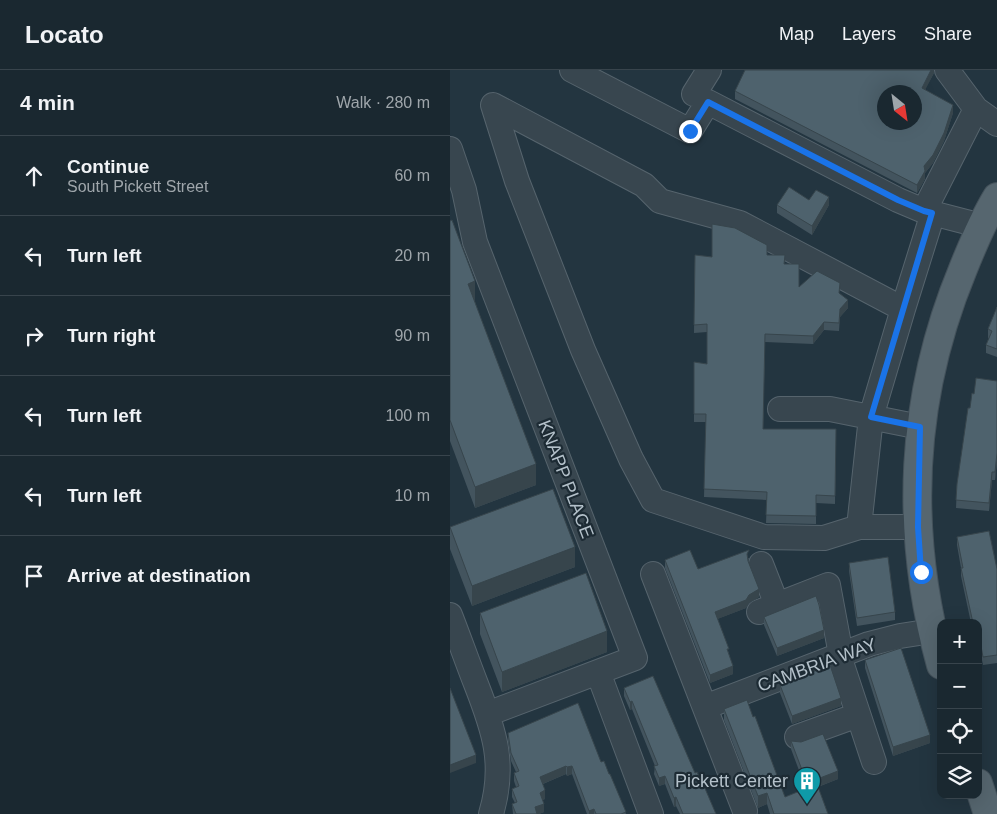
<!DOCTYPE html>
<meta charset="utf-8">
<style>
body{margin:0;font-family:Helvetica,sans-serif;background:#27343c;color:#f1f3f6}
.controls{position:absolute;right:15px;bottom:15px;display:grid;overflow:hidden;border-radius:10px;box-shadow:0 5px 20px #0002}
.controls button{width:45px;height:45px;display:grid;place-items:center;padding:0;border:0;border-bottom:1px solid #38444c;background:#1a2830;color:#f1f3f6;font:25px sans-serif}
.compass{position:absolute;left:427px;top:15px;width:45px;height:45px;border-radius:50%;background:#1a2830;box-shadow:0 5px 20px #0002;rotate:150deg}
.stop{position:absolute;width:15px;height:15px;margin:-11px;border:4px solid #1a73e8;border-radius:50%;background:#fff}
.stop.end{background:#1a73e8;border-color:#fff;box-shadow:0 1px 5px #0008}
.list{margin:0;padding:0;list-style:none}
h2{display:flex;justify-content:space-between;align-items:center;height:65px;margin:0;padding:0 20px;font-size:21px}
h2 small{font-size:16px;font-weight:400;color:#9fa6ab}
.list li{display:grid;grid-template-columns:32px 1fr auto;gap:15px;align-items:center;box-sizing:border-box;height:80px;padding:0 20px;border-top:1px solid #38444c}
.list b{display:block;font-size:19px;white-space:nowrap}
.list p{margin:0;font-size:16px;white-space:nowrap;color:#9fa6ab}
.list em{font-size:16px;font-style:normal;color:#9fa6ab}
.icon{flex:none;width:28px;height:28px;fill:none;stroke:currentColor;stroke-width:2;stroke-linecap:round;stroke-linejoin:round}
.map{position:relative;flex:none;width:547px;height:744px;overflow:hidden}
header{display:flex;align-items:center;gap:30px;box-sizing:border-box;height:70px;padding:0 25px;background:#1a2830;border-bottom:1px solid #38444c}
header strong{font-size:24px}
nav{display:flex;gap:28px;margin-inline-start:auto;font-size:18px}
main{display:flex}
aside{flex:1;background:#1a2830}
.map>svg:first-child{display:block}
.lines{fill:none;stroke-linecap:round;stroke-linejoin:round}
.minor-casing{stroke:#56646d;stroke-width:26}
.major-casing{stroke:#44525b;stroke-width:30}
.minor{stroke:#38464f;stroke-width:24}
.major{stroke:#56666f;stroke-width:28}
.wall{fill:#43545e}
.shaded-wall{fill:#37454c}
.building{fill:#4e626d;stroke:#37454c;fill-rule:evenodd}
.route{stroke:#1a73e8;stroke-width:6}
.labels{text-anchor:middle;stroke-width:4.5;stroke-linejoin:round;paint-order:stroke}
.street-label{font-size:18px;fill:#b4c1ca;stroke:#1d2b34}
.poi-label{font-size:18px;fill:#b4c1ca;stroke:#1d2b34;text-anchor:end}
</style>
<header>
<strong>Locato</strong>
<nav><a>Map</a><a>Layers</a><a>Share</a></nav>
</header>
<main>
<aside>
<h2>4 min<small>Walk · 280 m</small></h2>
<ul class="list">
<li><svg class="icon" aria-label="ahead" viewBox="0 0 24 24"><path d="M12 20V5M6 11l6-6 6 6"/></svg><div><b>Continue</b><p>South Pickett Street</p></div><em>60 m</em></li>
<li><svg class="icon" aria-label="left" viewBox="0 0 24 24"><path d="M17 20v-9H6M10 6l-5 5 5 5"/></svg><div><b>Turn left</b></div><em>20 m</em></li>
<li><svg class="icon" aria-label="right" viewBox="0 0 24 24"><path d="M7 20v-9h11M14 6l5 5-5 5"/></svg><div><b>Turn right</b></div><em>90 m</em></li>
<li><svg class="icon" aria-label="left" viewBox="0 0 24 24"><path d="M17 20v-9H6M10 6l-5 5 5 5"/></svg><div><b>Turn left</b></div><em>100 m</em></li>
<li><svg class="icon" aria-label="left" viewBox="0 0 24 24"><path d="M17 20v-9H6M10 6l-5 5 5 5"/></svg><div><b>Turn left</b></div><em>10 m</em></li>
<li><svg class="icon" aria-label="arrive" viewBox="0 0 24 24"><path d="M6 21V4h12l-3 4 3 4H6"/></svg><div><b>Arrive at destination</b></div></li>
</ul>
</aside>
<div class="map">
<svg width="547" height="744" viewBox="0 0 547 744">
<rect width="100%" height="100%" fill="#233540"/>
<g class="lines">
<defs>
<path id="minor" d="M122,0l118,61 18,-29 190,98 26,11 58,15
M497,0l29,39 21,15
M244,24l15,-24
M0,79l14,41 11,52 160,416 -148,56
M474,141l52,-102
M453,239l30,-96
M330,339h50l90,18
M409,457l12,-110 32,-108 -163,-86 -80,-22 -16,-16 -151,-80 24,76 66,169 48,109 22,41 111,37 60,1 35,-11h59
M311,494l16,41
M203,504l92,237
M309,542l69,-27 13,70
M0,545c9,23 17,46 26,69 18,46 30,80 15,130
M389,586l35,106
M148,602l53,142
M255,637l164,-63 31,-8 32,-5
M347,667l61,-22"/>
<path id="major" d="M491,595c-37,-134 -31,-268 22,-396 10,-25 20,-49 34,-72
M528,713l10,31"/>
</defs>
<!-- minor casing -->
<use href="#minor" class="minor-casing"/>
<!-- major casing -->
<use href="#major" class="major-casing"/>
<!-- minor -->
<use href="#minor" class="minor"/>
<!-- major -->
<use href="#major" class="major"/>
</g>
<!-- wall -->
<path class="wall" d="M484,0v3l-9,16 28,24 -9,28 -11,22 -8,10v6l-8,14 -182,-94v-8z
M359,130l20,5 -17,30 -35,-22v-8z
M0,151l25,81 61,183 -61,23 -25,-67z
M245,185l17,2 55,-2 18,9 14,23 41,7 8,14 -8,9 -1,14 -15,-1 -11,14 -48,-2 -2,87h73l-1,75 -19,-1v21l-50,-1 1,-23 -63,-3 2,-75h-12v-60l13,2v-32l-13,1z
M547,237v50l-11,-4v-8l3,-7h-1v-9z
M547,311v80l-2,19h-3l-3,31 -33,-3 1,-24 13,-76 4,-14z
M0,457l125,40 -103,39 -22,-57z
M507,467l40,32v94l-14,2 -3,-15h-2v-27h-7l-10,-47v-8l-4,-23z
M299,488l-1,3 11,36 -10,6 -3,5 -29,11 12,35 4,20 -23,9 -45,-115v-8l33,9z
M399,493l46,49v8l-38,6 -8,-55z
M30,543l127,39 -105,40 -22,-58z
M314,547l60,21 -47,18 -13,-31z
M415,590l65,83 -37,13 -28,-88z
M330,615l61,21 -49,18 -12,-31z
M174,618l71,85 8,14 13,27h-36l-4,-8 -2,1 -9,-23 -6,2 -5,-12 1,-8 -23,-57 -2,1 -6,-14z
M274,639l61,88 21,-8 -15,-40v-8l47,38 -20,8 10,27h-58l-3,-10 -9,4 -34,-88z
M58,663l93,29 25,52h-39l-15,-40 -5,2 -1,-2 -23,10 2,15 -3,1 2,12 -5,2h-26l-1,-10 3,-1 -3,-6v-8l4,-2 -2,-6v-8l2,-1 -5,-11 -3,-20z"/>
<!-- shaded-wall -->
<path class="shaded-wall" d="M481,0h3v3l-12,23v-8z
M503,35v8l-9,28 -11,22 -8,10v6l-8,14v-8l7,-19z
M379,127v8l-17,30v-9z
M25,211v21l-7,-18z
M398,230v8l-8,9 -1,14 1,-22z
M374,252v8l-11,14v-8z
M547,383v8l-2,19v-8z
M86,394v21l-61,23v-21z
M542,402v8l-3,31v-8z
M125,477v20l-103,39v-20z
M309,519v8l-10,6 -3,5 -31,12v-8z
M374,560v8l-47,18v-8z
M157,561v21l-105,40v-20z
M530,571v9h-2v-8z
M283,596v8l-23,9v-8z
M391,628v8l-49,18v-8z
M182,631v8l-2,1v-8z
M480,665v8l-37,13v-9z
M26,685v8l-26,10v-8z
M116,696v8l-26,11v-8z
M122,696v8l-5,2v-9z
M388,701v8l-31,12v-8z
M215,706v8l-6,2v-8z
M95,720v9l-5,2v-8z
M317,723v11l-9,4v-12z
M226,727v9l-2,1v-9z
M94,734v8l-5,2h-4v-7z
M144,739v5h-5v-3z"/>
<!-- building -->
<path class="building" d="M295,0h186l-9,18 31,17 -9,28 -11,22 -9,11 1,5 -8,14 -182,-94zM434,22h30v30h-30z
M339,117l20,13 7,-10 13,7 -17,29 -35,-21z
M2,150l23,61 -7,3 68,180 -61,23 -25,-67v-199z
M262,154l23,4 32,17v10h18l-1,9h15v23l18,-16 23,12 -1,10 9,7 -8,9 -1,14 -15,-1 -11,14 -48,-2 -2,95h73l-1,67 -19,-1v21l-50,-1 1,-23 -63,-3 2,-75h-12v-52l13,2v-40l-13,1 1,-70 17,2z
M547,237v42l-11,-4 6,-14 -4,-2z
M526,308l21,3v72l-2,19h-3l-3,31 -33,-3 1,-16 11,-76h2l2,-15 2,1z
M103,419l22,58 -103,39 -22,-59z
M539,461l8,38v86l-14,2 -3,-16 -2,1v-19h-5l-12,-55h2l-6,-31z
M240,480l8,19 51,-19 -2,4 1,7 11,28 -10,6 -3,5 -31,12 14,37h-2l6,17 -23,9 -45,-115z
M438,487l7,55 -38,6 -8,-55z
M136,503l21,58 -105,41 -22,-59z
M366,526l3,9 5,25 -47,18 -13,-31z
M451,578l29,87 -37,12 -28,-87z
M380,595l11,33 -49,18 -12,-31z
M203,606l42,97 2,-1 6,15 1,-1 12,28h-33l-7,-17 -2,1 -9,-22 -6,2 -5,-12 4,-1 -26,-64 -2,1 -6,-14z
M0,618l26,67 -26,10z
M297,630l6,17 2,-1 30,81 32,-13 11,30h-54l-7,-21 -9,3 -34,-87z
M128,633l23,59 3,-1 5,13h1l16,38 -5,2h-25l-2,-5 -5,2 -17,-45 -5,1 -1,-1 -26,11 5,13 -5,3 4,11 -9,3 2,7h-21l-4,-10 5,-2 -5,-13 7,-3 -5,-13 5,-2 -8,-18 -3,-20z
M373,664l15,37 -31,12 -16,-42 10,1z"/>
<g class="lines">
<!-- route -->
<path class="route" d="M240,61l18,-29 190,98 26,11 8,2 -61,204 49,10 -2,100 3,45"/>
</g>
<!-- icons -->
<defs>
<symbol id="building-pin" viewBox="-11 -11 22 30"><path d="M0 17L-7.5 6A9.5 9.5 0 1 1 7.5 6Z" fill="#0f9aa8" stroke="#1d2b34"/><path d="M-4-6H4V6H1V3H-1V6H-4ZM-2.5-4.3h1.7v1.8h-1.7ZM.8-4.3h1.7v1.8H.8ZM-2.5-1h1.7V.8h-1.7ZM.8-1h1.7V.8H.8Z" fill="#fff"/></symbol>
</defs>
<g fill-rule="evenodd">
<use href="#building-pin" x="341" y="695" width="32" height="43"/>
</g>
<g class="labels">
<!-- street labels -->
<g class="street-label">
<text transform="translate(116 409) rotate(69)" y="6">KNAPP PLACE</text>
<text transform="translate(367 595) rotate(-20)" y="6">CAMBRIA WAY</text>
</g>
<!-- poi labels -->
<g class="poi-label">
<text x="338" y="717">Pickett Center</text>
</g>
</g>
</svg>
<div class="controls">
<button>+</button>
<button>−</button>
<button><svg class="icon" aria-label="locate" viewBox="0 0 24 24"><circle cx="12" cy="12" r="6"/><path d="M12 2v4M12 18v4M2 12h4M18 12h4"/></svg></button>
<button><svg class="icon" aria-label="layers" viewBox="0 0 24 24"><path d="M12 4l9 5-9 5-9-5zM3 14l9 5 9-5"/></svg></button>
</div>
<svg class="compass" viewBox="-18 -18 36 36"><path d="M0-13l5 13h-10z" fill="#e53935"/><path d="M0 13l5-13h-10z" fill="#9fa6ab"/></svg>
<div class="stop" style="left:471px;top:502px"></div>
<div class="stop end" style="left:240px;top:61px"></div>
</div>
</main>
